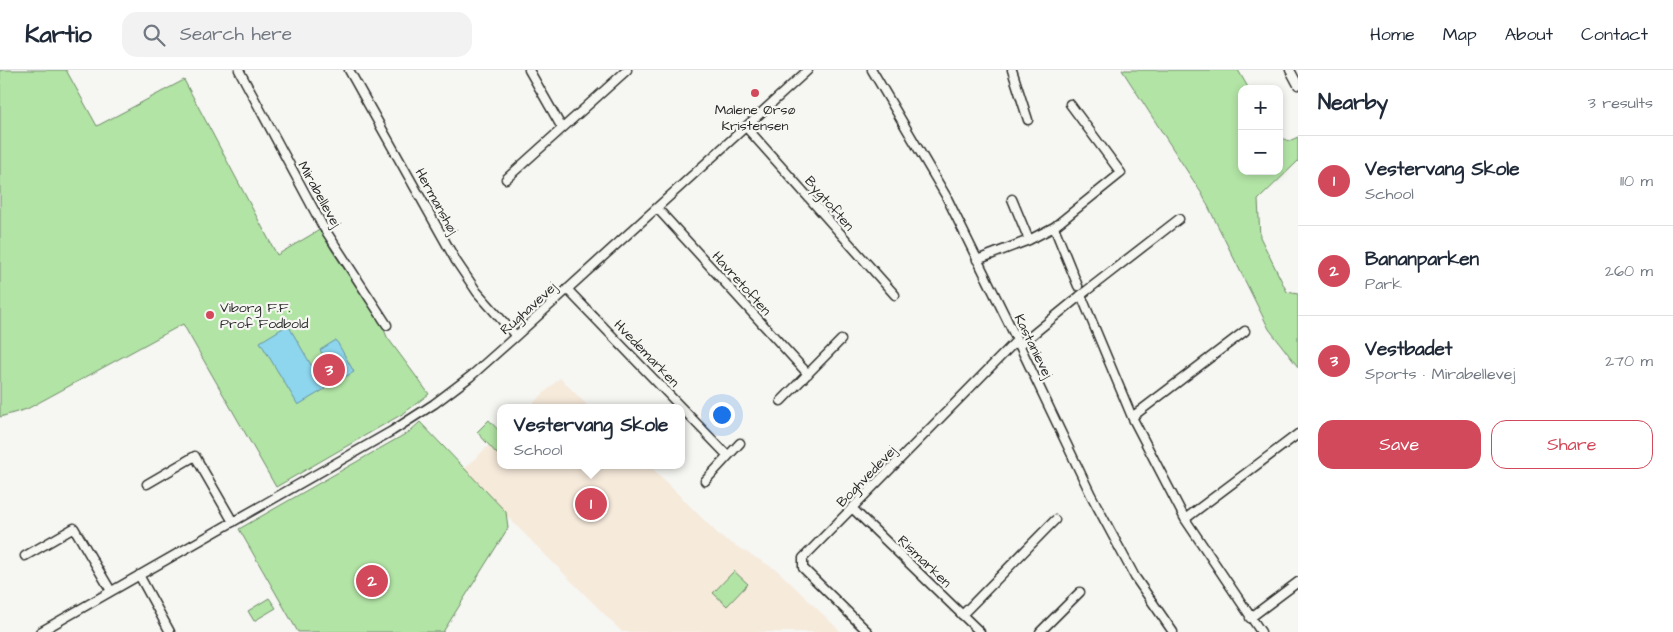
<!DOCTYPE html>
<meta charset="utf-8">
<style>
body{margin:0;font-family:"Architects Daughter",sans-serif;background:#f2f2f3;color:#1f2937}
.controls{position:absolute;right:15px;top:15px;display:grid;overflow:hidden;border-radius:10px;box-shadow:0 2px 8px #0003}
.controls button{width:45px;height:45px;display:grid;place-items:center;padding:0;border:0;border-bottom:1px solid #e0e1e3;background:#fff;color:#1f2937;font:25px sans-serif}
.you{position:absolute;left:721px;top:344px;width:18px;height:18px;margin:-12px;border:4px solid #fff;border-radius:50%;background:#1a73e8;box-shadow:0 0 0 8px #1a73e833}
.badge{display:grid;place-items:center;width:32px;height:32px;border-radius:50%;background:#d1495b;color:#fff;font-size:16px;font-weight:700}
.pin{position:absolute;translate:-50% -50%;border:2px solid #fff;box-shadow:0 1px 5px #0006}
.popup{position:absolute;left:497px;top:334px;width:188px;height:65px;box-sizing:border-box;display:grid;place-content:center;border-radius:10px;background:#fff;filter:drop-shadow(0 1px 4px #0005);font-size:16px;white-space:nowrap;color:#747a83}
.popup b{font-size:19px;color:#1f2937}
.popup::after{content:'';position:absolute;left:50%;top:100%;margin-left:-10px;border:10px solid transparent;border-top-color:#fff}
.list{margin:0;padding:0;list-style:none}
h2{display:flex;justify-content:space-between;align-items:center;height:65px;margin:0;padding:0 20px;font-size:21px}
h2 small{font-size:16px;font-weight:400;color:#747a83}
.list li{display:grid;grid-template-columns:32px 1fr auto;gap:15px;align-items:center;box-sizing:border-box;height:90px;padding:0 20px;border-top:1px solid #e0e1e3}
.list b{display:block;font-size:19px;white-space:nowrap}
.list p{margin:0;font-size:16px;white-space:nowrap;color:#747a83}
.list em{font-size:16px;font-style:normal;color:#747a83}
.actions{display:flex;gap:10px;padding:15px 20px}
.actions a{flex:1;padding:11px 0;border:1px solid #d1495b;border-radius:15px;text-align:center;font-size:18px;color:#d1495b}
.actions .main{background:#d1495b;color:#fff}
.icon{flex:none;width:28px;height:28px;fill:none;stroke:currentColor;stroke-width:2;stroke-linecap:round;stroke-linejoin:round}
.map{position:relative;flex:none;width:1298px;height:562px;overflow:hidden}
header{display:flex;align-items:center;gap:30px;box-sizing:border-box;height:70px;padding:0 25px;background:#fff;border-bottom:1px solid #e0e1e3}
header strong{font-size:24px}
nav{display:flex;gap:28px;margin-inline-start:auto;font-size:18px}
.search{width:350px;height:45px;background:#f2f2f3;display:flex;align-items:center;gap:12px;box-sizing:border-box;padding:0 18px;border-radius:15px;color:#747a83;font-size:19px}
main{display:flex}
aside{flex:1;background:#fff}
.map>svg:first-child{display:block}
.built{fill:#f6eadb}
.green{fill:#b2e4a5;stroke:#6e8868}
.water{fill:#8dd6ee;stroke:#6692a0}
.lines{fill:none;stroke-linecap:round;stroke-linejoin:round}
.minor-casing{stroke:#2b2b2b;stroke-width:11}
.minor{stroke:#f6f6f2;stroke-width:8}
.poi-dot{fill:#d1495b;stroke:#f6f6f2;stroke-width:2}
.labels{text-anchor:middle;stroke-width:4.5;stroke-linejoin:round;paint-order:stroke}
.poi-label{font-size:14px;fill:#2b2b2b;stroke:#f6f6f2}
.street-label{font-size:14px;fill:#2b2b2b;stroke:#f6f6f2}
</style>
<header>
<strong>Kartio</strong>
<div class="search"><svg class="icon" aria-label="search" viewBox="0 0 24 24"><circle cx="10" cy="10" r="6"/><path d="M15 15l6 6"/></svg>Search here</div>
<nav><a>Home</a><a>Map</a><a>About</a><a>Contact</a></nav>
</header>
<main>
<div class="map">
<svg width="1298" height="562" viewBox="0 0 1298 562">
<rect width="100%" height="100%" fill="#f6f6f2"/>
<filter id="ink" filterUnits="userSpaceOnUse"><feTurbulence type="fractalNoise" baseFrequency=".02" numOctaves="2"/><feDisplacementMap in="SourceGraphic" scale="10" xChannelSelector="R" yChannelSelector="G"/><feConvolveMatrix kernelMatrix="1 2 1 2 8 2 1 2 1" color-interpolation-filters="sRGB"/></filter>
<g filter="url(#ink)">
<!-- built -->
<path class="built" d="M560,308l30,30h-62z
M501,364v31h148l72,72 56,33 64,62h-219l-160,-161z"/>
<!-- green -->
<path class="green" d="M0,0h66l31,56 87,-46 93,175 44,-26 10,20 52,78 4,10 42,57 -25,19 -128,74 -93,-163 -156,85 -27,8z
M1122,0h116l11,19h-7v82h37v-34l10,4 9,-4v24l-40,39 2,37 27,55 11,2v73l-29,-38 -67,-135z
M489,350l12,13v17l-4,4 -20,-22z
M420,352l86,90 2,16 -65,104h-145l-59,-103 147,-84 23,-13z
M734,501l14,13 -21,22 -14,-13z
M269,528l7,10 -22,13 -6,-10z"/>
<!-- water -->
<path class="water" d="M288,255l37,64 -27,16 -38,-63z
M336,270l18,32 -16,9 -18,-31z"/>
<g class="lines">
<defs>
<path id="minor" d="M239,0l83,155 65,100
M349,0l107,191 21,31 39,44
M529,0l33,58
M872,0l74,126 71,144 74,155 44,82 38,55
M1012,0l16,50
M1290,0l8,15
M746,57l149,168
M506,109l121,-109
M1012,129l17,41
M657,138l151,166
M1054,157l24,59
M977,190l52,-20 25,-13 67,-54 -51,-69
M567,219l161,167
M1081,225l51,122 53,102 76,113
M1020,275l61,-50 98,-76
M781,331l60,-61
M1132,347l113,-86
M705,411l35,-38
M147,414l48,-28 38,66
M852,438l128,124
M1185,449l113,-85
M25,486l49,-28 37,63
M139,505l31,57
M962,545l93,-95
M1250,548l48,-36
M40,562l352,-201 42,-27 37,-28 45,-40 292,-266
M868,562l-65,-64v-10l214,-218
M1040,562l40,-40"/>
</defs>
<!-- minor casing -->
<use href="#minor" class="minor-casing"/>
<!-- minor -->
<use href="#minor" class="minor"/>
</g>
</g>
<!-- markers -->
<g class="poi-dot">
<circle cx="755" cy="23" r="5"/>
<circle cx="210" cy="245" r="5"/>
</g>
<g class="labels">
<!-- poi labels -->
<g class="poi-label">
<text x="755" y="44">Malene Ørsø<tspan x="755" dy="16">Kristensen</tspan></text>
<text x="220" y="242" text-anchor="start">Viborg F.F.<tspan x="220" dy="16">Prof Fodbold</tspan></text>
</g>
<!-- street labels -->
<g class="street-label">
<text transform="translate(320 124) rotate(61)" y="5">Mirabellevej</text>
<text transform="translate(437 131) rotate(61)" y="5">Hermanshøj</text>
<text transform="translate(830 133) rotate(49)" y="5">Bygtoften</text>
<text transform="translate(742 213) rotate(48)" y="5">Havretoften</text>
<text transform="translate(528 238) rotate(-42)" y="5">Rughavevej</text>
<text transform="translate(1034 276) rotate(64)" y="5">Kastanievej</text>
<text transform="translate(647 283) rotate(46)" y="5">Hvedemarken</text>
<text transform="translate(866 406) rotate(-46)" y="5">Boghvedevej</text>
<text transform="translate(925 491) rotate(44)" y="5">Rismarken</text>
</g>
</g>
</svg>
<div class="controls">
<button>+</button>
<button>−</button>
</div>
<div class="you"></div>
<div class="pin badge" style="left:591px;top:434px">1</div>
<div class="popup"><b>Vestervang Skole</b>School</div>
<div class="pin badge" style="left:372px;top:511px">2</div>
<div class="pin badge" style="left:329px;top:300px">3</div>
</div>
<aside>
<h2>Nearby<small>3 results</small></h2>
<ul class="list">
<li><span class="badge">1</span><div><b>Vestervang Skole</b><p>School</p></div><em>110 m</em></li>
<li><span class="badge">2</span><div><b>Bananparken</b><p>Park</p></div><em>260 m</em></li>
<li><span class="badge">3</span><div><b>Vestbadet</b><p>Sports · Mirabellevej</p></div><em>270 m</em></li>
</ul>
<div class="actions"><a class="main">Save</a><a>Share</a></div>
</aside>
</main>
